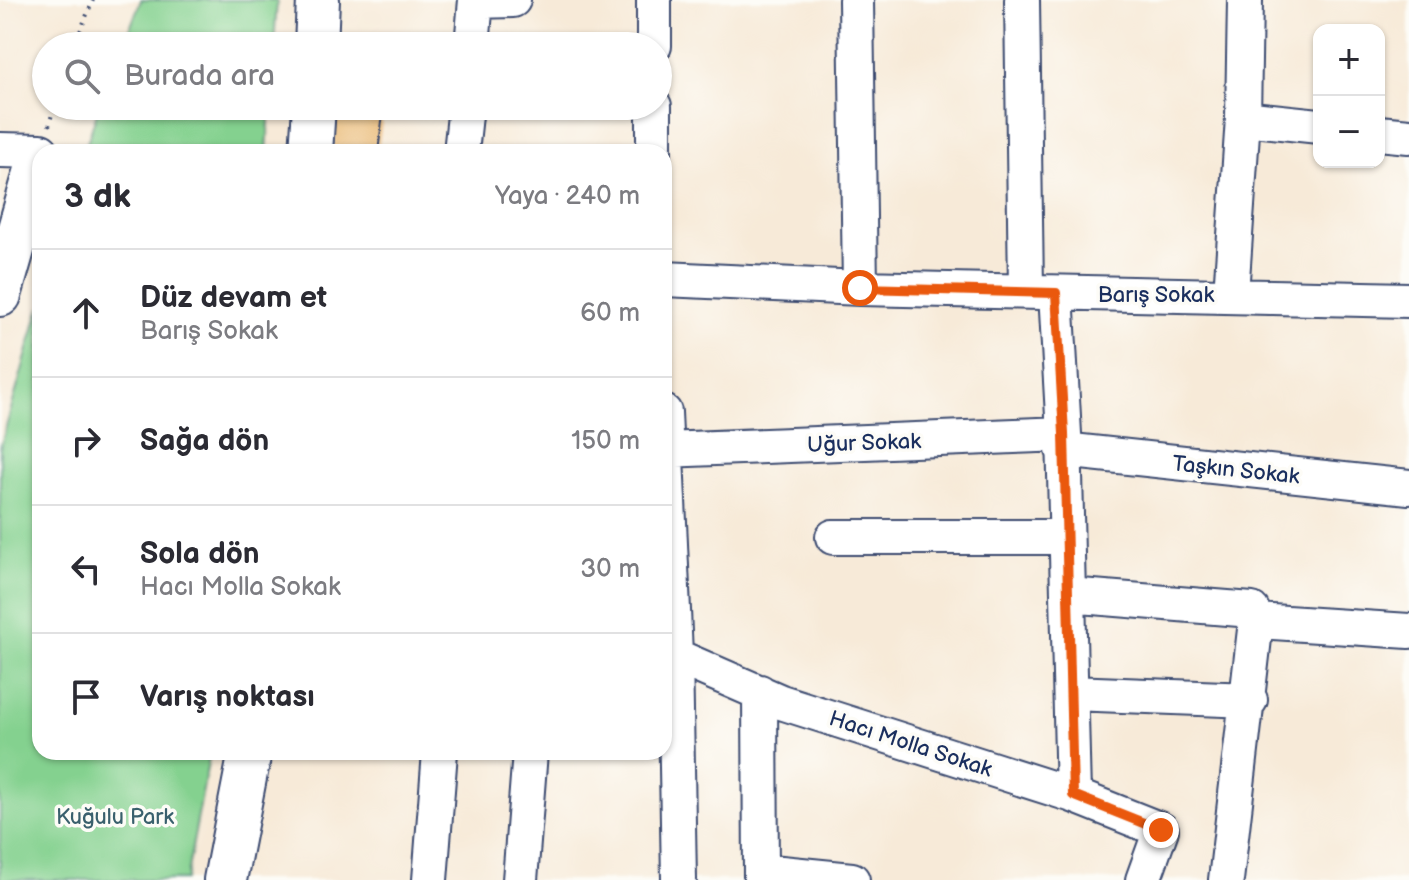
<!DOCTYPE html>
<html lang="tr">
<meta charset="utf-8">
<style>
body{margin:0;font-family:"Balsamiq Sans",sans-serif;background:#f7f7f7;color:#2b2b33}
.controls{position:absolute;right:24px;top:24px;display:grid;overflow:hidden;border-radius:16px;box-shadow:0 2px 6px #0004}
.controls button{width:72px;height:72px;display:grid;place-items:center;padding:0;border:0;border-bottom:2px solid #e1e1e2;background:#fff;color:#2b2b33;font:40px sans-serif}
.stop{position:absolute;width:24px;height:24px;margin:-18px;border:6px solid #ea580c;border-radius:50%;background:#fff}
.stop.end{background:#ea580c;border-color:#fff;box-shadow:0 2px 8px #0008}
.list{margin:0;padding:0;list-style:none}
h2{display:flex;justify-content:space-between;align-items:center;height:104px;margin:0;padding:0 32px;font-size:34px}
h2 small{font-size:26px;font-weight:400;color:#7c7c81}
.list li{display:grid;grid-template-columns:52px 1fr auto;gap:24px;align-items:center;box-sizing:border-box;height:128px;padding:0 32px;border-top:2px solid #e1e1e2}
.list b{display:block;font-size:30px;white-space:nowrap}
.list p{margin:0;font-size:26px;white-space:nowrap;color:#7c7c81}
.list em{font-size:26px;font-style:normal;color:#7c7c81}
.icon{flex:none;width:44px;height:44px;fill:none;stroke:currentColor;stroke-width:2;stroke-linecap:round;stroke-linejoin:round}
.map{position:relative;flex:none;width:1409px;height:880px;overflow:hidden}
.search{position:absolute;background:#fff;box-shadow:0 2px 6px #0004;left:32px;top:32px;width:640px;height:88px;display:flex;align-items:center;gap:20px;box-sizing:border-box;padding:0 28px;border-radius:44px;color:#7c7c81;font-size:30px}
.panel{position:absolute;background:#fff;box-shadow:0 2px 6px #0004;left:32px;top:144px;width:640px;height:616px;border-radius:24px}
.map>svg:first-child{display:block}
.green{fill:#84d18f;stroke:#508076;stroke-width:2}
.building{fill:#e8b46b}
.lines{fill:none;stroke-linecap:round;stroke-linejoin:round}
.minor-casing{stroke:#3c4b70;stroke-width:38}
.major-casing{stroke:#3c4b70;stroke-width:46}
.path{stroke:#3c4b70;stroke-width:4;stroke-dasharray:2 6;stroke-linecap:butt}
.minor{stroke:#fff;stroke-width:34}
.major{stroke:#fff;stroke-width:42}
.route{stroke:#ea580c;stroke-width:10}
.labels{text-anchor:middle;stroke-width:7;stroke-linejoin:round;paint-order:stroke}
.street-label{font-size:22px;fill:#1b2f5e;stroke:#fdfcf7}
.park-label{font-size:22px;fill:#3a606d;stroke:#fdfcf7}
</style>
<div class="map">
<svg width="1409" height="880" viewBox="0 0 1409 880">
<rect width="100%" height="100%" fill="#fdfcf7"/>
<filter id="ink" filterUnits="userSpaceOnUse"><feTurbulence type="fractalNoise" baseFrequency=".0125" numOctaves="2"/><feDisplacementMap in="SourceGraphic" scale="16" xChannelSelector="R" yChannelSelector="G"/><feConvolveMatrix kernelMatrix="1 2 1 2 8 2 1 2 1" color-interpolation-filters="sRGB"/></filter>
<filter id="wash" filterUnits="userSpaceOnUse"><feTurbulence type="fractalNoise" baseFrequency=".006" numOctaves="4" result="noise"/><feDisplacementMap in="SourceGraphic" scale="32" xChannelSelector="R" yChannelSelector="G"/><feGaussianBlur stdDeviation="1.8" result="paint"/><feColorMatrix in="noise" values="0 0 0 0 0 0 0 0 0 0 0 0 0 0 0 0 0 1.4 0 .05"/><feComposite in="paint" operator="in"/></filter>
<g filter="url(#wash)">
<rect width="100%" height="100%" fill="#f7ead8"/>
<!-- green -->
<path class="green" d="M141,0h136l-3,46h-151z
M99,106h171l-3,46h-183z
M40,307v445h170l-24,128h-186v-432z"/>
<g id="blocks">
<!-- building -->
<path class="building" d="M335,106h49l-6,46h-45z"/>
</g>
</g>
<g filter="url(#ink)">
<use href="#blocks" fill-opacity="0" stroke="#3c4b70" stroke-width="2"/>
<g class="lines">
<defs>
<path id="minor" d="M654,0v46
M856,0l4,288
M1022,0l4,290
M476,1l37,-1
M472,46l4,-46
M654,106v46
M1243,118l76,8
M1379,133l30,3
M0,150l41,1
M461,152l5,-46
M664,279l196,9 549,12
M1056,293l8,141 9,361
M1231,294l12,-176 2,-118
M664,412l11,242 4,226
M664,450l400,-16
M1063,450l346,37
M833,537h233
M1068,595l184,15 4,11 -30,259
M1256,621l153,10
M664,651l117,51 292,93 88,35 -18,50
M760,692l1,188
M1071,693l179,7
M761,871l91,9
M430,880l10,-128
M520,880l10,-128"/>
<path id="major" d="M316,46l2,-46
M311,152l3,-46
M0,295l40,-139
M225,880l25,-128"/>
</defs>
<!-- minor casing -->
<use href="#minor" class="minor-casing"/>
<!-- major casing -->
<use href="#major" class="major-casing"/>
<!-- path -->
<path class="path" d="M74,46l19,-46
M49,126l5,-20"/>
<!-- minor -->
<use href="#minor" class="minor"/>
<!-- major -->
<use href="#major" class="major"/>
</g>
</g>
<g class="lines" filter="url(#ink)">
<!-- route -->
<path class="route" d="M860,288l196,5 8,141 9,361 88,35"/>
</g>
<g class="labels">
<!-- street labels -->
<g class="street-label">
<text x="1156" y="302">Barış Sokak</text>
<text transform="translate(864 442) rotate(-2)" y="8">Uğur Sokak</text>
<text transform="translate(1236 469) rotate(6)" y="8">Taşkın Sokak</text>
<text transform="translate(911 743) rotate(18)" y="8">Hacı Molla Sokak</text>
</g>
<!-- park labels -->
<g class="park-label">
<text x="115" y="824">Kuğulu Park</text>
</g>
</g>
</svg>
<div class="controls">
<button>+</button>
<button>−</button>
</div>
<div class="stop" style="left:860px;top:288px"></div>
<div class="stop end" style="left:1161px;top:830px"></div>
<div class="search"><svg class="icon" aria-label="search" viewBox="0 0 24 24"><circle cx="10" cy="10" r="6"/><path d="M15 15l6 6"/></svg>Burada ara</div>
<section class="panel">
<h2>3 dk<small>Yaya · 240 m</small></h2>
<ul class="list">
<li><svg class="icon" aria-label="ahead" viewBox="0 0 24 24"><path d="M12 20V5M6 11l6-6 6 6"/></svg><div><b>Düz devam et</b><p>Barış Sokak</p></div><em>60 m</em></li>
<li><svg class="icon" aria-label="right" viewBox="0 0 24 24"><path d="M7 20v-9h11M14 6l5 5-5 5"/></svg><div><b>Sağa dön</b></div><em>150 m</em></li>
<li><svg class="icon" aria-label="left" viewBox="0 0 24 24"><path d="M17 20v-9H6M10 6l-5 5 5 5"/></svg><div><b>Sola dön</b><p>Hacı Molla Sokak</p></div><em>30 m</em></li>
<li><svg class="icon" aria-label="arrive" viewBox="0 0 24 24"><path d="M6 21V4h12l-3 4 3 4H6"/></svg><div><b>Varış noktası</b></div></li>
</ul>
</section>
</div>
